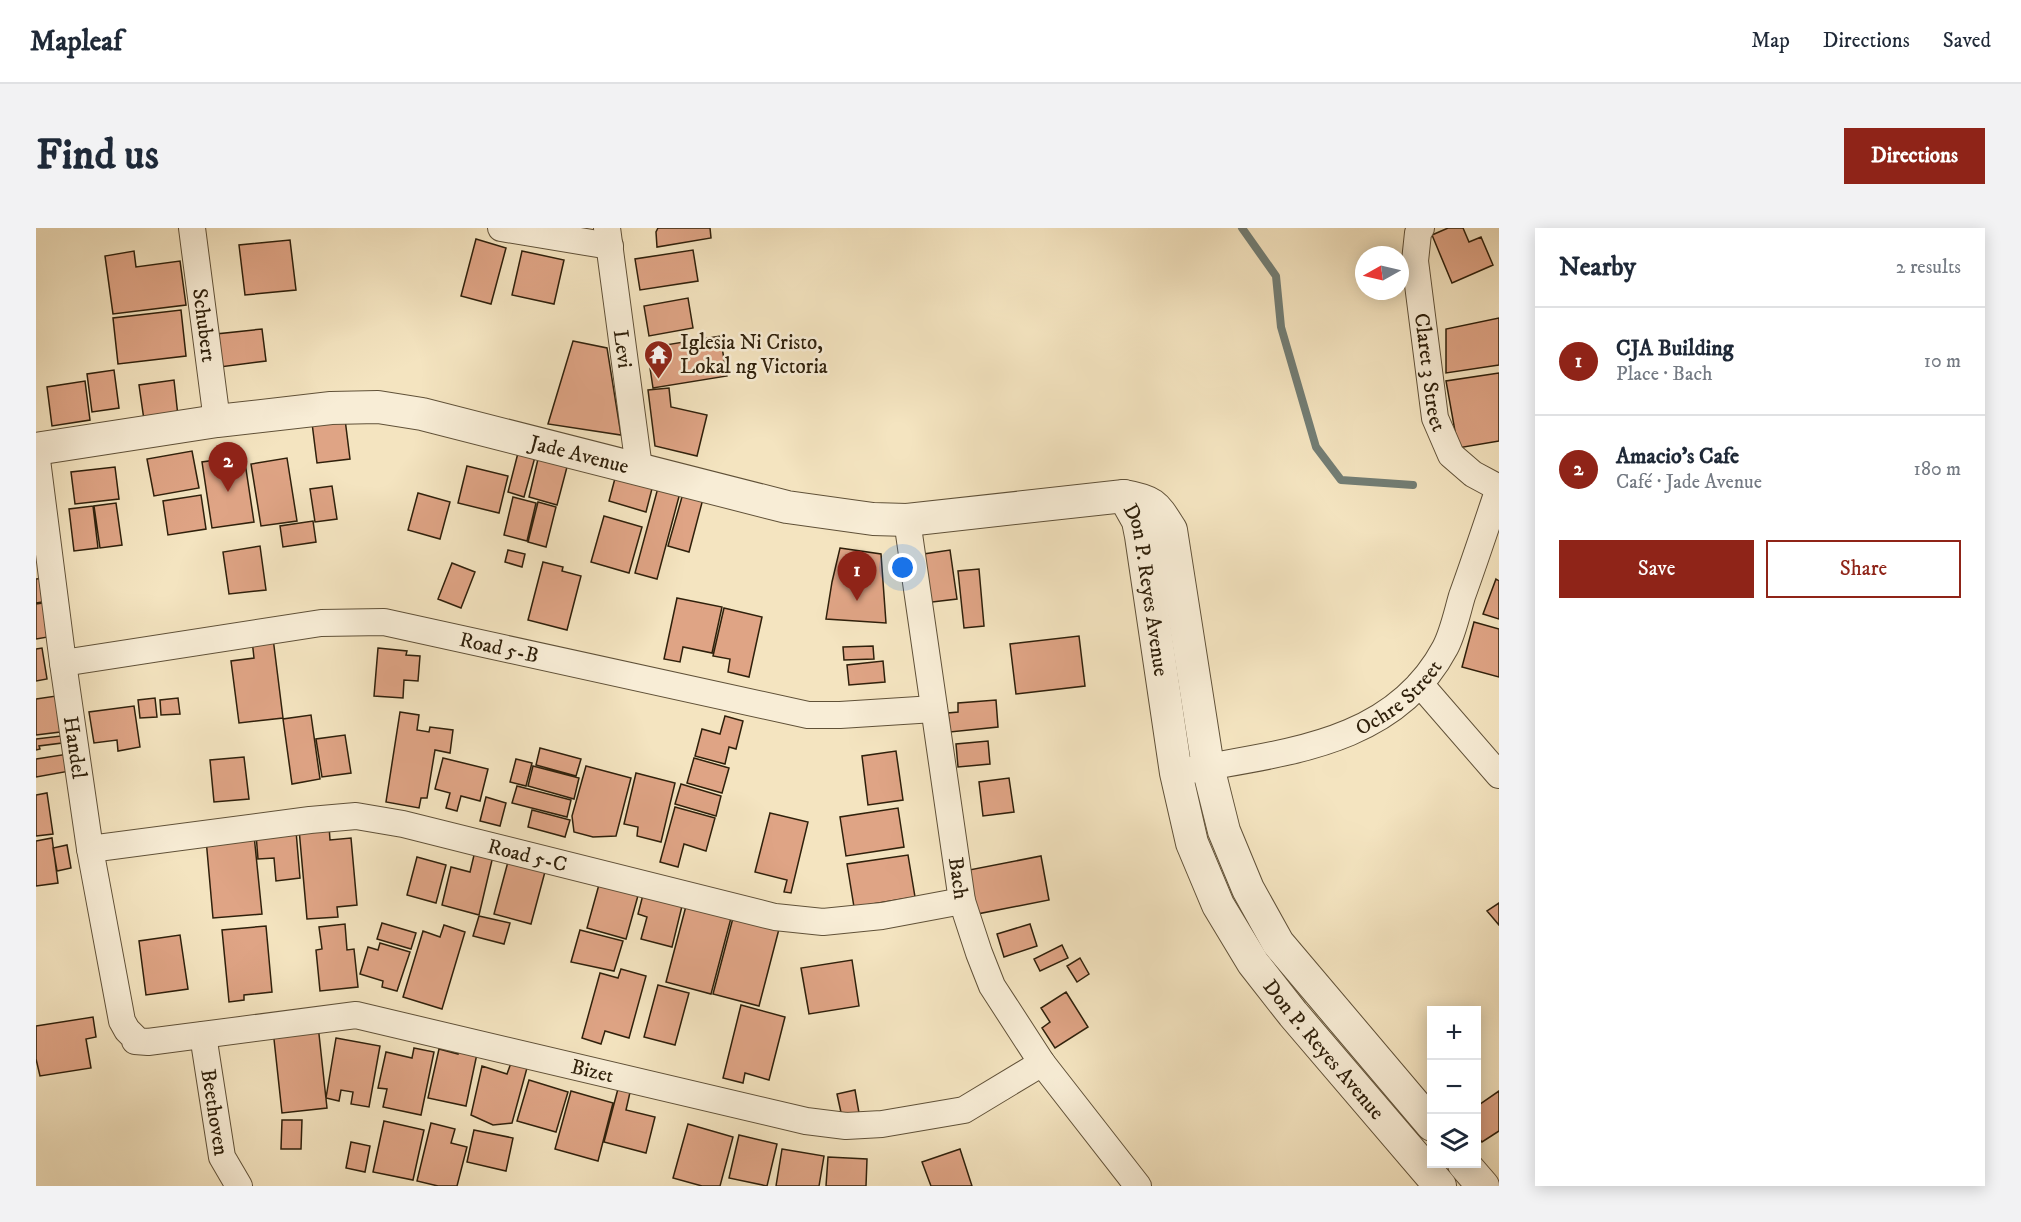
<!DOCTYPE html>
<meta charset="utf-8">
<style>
body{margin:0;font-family:"IM FELL DW Pica",serif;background:#f2f2f3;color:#1f2937}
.controls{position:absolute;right:18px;bottom:18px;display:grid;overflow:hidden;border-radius:0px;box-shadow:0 3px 15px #0003}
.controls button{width:54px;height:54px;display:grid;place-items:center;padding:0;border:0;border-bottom:2px solid #e0e1e3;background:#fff;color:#1f2937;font:30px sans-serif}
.compass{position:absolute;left:1319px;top:18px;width:54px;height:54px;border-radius:50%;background:#fff;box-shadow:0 3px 15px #0003;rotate:262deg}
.you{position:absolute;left:867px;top:340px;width:21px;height:21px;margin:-15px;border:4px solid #fff;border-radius:50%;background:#1a73e8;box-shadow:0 0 0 9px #1a73e833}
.badge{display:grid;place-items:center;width:39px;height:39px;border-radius:50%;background:#8f2418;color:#fff;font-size:20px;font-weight:700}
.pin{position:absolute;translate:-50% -50px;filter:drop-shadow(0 2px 3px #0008)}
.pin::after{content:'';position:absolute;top:32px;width:21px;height:18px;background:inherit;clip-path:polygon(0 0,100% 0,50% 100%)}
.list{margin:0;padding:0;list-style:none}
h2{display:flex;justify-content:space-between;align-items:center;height:78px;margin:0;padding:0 24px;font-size:26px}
h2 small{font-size:20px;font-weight:400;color:#747a83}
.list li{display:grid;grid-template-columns:39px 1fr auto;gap:18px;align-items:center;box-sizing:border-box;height:108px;padding:0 24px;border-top:2px solid #e0e1e3}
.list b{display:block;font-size:22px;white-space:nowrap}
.list p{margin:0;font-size:20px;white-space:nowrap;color:#747a83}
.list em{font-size:20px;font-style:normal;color:#747a83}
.actions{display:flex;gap:12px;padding:18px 24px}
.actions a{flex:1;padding:14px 0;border:2px solid #8f2418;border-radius:0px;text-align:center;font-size:21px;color:#8f2418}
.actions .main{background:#8f2418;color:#fff}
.icon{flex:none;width:33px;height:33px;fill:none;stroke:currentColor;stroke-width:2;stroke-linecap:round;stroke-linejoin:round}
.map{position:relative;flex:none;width:1463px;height:958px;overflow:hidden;border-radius:0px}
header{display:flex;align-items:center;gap:36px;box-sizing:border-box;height:84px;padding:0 30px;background:#fff;border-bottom:2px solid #e0e1e3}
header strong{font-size:28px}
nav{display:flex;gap:33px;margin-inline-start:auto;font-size:21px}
.intro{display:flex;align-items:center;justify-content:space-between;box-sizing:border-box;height:144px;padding:0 36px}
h1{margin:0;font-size:42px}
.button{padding:15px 27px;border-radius:0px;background:#8f2418;color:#fff;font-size:21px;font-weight:700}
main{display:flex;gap:36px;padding:0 36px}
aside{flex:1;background:#fff;border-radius:0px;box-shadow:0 3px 15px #0003}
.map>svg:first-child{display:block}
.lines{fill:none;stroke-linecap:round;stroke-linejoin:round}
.stream{stroke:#737e75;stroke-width:8}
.building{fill:#dfa485;stroke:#2f200b;stroke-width:1.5}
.minor-casing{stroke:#605138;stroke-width:28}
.tertiary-casing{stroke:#605138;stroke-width:34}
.minor{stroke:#f8edd6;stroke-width:26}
.tertiary{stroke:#f8edd6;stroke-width:32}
.labels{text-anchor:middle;stroke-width:5;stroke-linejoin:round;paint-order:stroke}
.street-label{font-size:21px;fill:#2f200b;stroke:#f8edd6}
.poi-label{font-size:21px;fill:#2f200b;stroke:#f8edd6;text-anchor:start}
</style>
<header>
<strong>Mapleaf</strong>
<nav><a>Map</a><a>Directions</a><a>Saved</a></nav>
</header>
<div class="intro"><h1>Find us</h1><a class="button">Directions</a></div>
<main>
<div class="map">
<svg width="1463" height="958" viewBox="0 0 1463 958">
<rect width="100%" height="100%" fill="#f4e4c0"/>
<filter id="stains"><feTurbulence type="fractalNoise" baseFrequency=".00333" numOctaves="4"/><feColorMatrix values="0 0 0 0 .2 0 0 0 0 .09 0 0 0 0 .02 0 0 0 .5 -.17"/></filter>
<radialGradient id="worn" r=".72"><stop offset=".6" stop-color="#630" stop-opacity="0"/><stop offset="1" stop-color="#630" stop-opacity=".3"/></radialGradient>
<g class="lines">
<!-- stream -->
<path class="stream" d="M1206,0l34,48 5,51 35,120 25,33 72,5"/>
</g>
<!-- building -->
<path class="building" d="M622,0h52l1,10 -54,9 -1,-15z
M1412,0h15l6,14 12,-5 12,28 -41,18 -20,-48z
M440,11l30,9 -15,56 -30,-8z
M254,12l6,50 -51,5 -6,-50z
M657,22l5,31 -58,9 -5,-31z
M98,23l2,16 44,-6 6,44 -73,9 -8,-58z
M486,23l42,9 -10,44 -42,-9z
M652,70l5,30 -44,8 -5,-30z
M145,82l5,46 -68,8 -5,-46z
M1463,90v47l-53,8v-44z
M226,101l4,32 -46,6 -4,-33z
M684,108l7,40 -74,12 -6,-40z
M537,113l34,7 14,87 -73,-11z
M78,142l5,38 -27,4 -5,-38z
M1463,145v68l-41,7 -12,-67z
M138,152l4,36 -34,4 -5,-35z
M49,153l5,39 -38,6 -5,-39z
M633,160l2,19 36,8 -10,41 -42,-10 -7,-56z
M309,191l5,40 -33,4 -5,-40z
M156,223l7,37 -45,8 -7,-37z
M482,225l17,4 -11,40 -16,-5z
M208,228l10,66 -42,6 -10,-66z
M251,230l10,63 -36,5 -10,-62z
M502,231l29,8 -10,38 -28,-8z
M431,238l41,10 -9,37 -41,-10z
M79,239l4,32 -44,5 -4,-32z
M582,239l37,10 -9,35 -37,-11z
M623,256l22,5 -24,90 -22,-6z
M296,258l5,33 -22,3 -5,-33z
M648,262l20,5 -15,57 -21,-6z
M382,265l32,9 -10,37 -32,-9z
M165,267l5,34 -38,6 -5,-34z
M477,269l23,6 -9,38 -23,-6z
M502,274l18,5 -10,40 -18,-5z
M80,275l6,42 -22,3 -6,-42z
M57,278l5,42 -24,3 -5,-42z
M568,288l38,11 -13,46 -38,-11z
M277,293l3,21 -33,5 -3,-21z
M224,318l6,44 -37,4 -6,-42z
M804,320l41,6 5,69 -60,-4 6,-37z
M472,322l17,4 -3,13 -17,-5z
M914,322l7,49 -33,4 -7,-48z
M507,334l20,5 -1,4 19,5 -14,54 -39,-10z
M416,335l23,9 -14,36 -23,-9z
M943,341l5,57 -20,2 -6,-57z
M9,350l3,23 -12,2v-24z
M1460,351l3,2v38l-16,-5z
M641,370l45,9 -10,46 -29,-6 -3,15 -16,-3z
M7,375l5,34 -12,2v-35z
M688,380l38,9 -13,60 -21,-5 2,-13 -17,-3z
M1438,394l25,7v48l-37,-10z
M1043,408l6,50 -69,8 -6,-50z
M237,410l10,80 -44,5 -8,-62 23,-3 -2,-18z
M837,418l1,13 -30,1 -1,-13z
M6,420l5,31 -11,2v-32z
M342,420l29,3 -1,4 14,1 -2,25 -14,-1 -1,18 -29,-2z
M847,433l2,21 -36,3 -2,-20z
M20,468l4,36 -24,3v-36z
M119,470l2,19 -17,1 -2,-18z
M142,470l2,16 -19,1 -1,-15z
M960,472l2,27 -48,5 -2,-19 10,-1v-9z
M98,478l6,41 -22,4 -1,-11 -23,3 -5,-31z
M364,484l19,3 -2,15 12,2 1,-5 23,3 -3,23 -15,-3 -8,48h-6l-2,10 -33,-6z
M275,487l9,64 -28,5 -9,-65z
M689,488l18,5 -7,28 -7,-2 -4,17 -30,-8 7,-27 18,5z
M309,507l6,38 -29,4 -6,-38z
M25,508l1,7 -23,3 1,3 -4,1v-11z
M952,513l2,23 -32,3 -2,-23z
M504,520l41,11 -5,17 -40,-11z
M860,523l7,49 -35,5 -6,-49z
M32,526l2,17 -34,6v-18z
M208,529l5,42 -35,3 -4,-42z
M407,530l45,11 -8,32 -19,-5 -4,15 -11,-3 4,-15 -15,-4z
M658,530l35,10 -7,25 -35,-10z
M480,531l16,4 -6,23 -16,-4z
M497,538l46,12 -5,21 -46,-13z
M550,538l45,12 -15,58 -23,1 -19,-5 -2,-16z
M600,545l39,10 -14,59 -24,-6 1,-9 -14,-3z
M973,550l5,34 -31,4 -4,-34z
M645,556l40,12 -5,20 -41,-12z
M481,558l54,14 -4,17 -55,-14z
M11,565l6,41 -17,2v-41z
M450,569l20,6 -6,23 -20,-5z
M639,579l40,11 -9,33 -22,-7 -6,23 -18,-5z
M862,580l6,39 -58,9 -6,-39z
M496,582l38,10 -5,17 -37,-10z
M734,585l38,9 -17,71 -7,-1 3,-12 -32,-8z
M293,598l1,14 21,-2 6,67 -20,2 1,10 -31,2 -8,-90z
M260,603l4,47 -24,3 -2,-23 -16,1 -2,-25z
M218,607l8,79 -49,4 -7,-79z
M16,610l6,45 -22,3v-45z
M31,617l4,23 -14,3 -4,-23z
M439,623l18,5 -14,59 -37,-10 9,-38 19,5z
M872,627l7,42 -61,10 -7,-43z
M1005,628l8,44 -72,14 -8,-44z
M381,629l29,8 -10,38 -29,-8z
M473,630l37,10 -15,56 -37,-10z
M564,653l39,11 -13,47 -39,-11z
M609,659l39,11 -12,49 -31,-8 6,-22 -9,-3z
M1463,675v22l-12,-14z
M650,678l45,12 -20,76 -45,-12z
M443,688l31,7 -6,21 -31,-8z
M697,690l46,11 -20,77 -46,-12z
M346,695l34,10 -5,16 -34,-10z
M309,696l2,26 7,-1 4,38 -38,4 -4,-41 6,-1 -3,-22z
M994,696l7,22 -33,11 -7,-23z
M408,697l21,7 -23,77 -39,-12 20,-66 17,6z
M230,698l6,66 -28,3v5l-15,2 -7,-72z
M544,702l43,11 -9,30 -43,-9z
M144,707l8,54 -42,6 -7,-54z
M344,715l30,9 -13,39 -15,-4 1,-6 -23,-7 8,-27 10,3z
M1026,717l6,13 -28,13 -6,-12z
M1044,730l9,16 -12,8 -10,-16z
M816,732l7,46 -50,8 -8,-46z
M585,741l25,7 -17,62 -24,-7 -4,13 -19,-6 18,-65 18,5z
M622,757l31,8 -14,52 -31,-8z
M1030,764l22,35 -33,21 -13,-20 8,-6 -9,-14z
M705,777l44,12 -16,63 -24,-7 -2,10 -20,-5z
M57,789l3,20 -10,2 5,29 -51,8 -4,-17v-33z
M282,797l9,83 -45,5 -9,-83z
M300,810l44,8 -11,61 -18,-3 2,-12 -12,-2 -2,11 -13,-3z
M424,817l18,4 -12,57 -38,-8 11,-49 19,5z
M378,820l20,4 -13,63 -38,-8 4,-18 -9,-1 8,-36 26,6z
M475,835l16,5 -15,55 -19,2 -22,-10 11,-49 25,8z
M493,852l39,12 -12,40 -39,-11z
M583,857l12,3 -5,22 29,7 -9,36 -42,-11z
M819,862l4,23 -17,4 -5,-23z
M535,863l42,12 -15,58 -43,-12z
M1463,863v40l-17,11 -6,-7v-28z
M246,892h20l-1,29h-20z
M348,893l40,9 -11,50 -40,-8z
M395,895l24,6 -4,14 16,4 -10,39h-19l-21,-5z
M652,896l45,13 -13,49h-18l-29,-8z
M438,902l39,8 -7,33 -39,-9z
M703,907l38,9 -10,42 -38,-8z
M315,914l19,4 -5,26 -19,-4z
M746,921l42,7 -5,30h-43z
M924,921l12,37h-41l-9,-24z
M792,929l39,2 -1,27h-40z"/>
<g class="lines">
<defs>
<g id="minor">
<path id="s1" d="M156,0l25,193"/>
<path d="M465,0l109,18"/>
<path id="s2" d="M571,0l32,240"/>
<path id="s3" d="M1385,0l-3,5 -3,28 20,157 16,37 22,19 26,14"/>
<path id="s4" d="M0,224l27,211 27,186 32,172 5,9 8,8v3l13,1 208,-27 450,106 40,5 36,-2 82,-14 78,-47"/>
<path id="s5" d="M871,292l55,381 17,52 13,33 50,77 96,123"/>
<path id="s6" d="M27,435l258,-40 63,-1 424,93h32l94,-6"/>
<path d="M1384,456l79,91"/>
<path id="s7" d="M1155,542c95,-18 203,-26 254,-122 8,-15 12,-35 17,-52 13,-36 25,-72 37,-108"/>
<path id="s8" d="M54,621l220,-29 46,-4 47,8 372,93 48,5 59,-6 80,-15"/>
<path id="s9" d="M167,807l19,122 17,29"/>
</g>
<g id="tertiary">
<path id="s10" d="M0,221l181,-28 114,-13 47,-1 44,7 365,93 86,12 34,1 217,-24c30,5 31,9 47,34l37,237 16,64 24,58 30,54 154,182"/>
<path id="s11" d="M1088,268l14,25 3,15 35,237 16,70 26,62 35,58 40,51 147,172"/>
<path d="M1428,936l19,22"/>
</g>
</defs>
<!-- minor casing -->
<use href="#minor" class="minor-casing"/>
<!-- tertiary casing -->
<use href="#tertiary" class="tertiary-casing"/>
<!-- minor -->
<use href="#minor" class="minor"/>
<!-- tertiary -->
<use href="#tertiary" class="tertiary"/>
</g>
<!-- icons -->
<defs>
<symbol id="temple-pin" viewBox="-11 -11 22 30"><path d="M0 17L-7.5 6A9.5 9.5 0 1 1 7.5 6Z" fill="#8f2418" stroke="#f8edd6"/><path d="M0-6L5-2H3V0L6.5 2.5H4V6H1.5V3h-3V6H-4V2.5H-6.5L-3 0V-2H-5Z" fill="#fff"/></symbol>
</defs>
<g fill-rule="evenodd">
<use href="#temple-pin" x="606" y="110" width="33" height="45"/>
</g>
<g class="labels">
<!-- street labels -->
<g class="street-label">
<text dy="7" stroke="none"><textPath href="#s1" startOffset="98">Schubert</textPath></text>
<text dy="7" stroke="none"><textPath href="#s2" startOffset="122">Levi</textPath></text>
<text dy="7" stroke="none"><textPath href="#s3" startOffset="146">Claret 3 Street</textPath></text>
<text dy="7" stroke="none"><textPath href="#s10" startOffset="552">Jade Avenue</textPath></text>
<text dy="7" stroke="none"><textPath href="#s11" startOffset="98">Don P. Reyes Avenue</textPath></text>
<text dy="7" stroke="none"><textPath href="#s6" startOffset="442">Road 5-B</textPath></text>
<text dy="7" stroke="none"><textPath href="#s7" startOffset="224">Ochre Street</textPath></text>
<text dy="7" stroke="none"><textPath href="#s4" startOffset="298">Handel</textPath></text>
<text dy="7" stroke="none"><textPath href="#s8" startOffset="444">Road 5-C</textPath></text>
<text dy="7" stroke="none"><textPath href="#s5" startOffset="362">Bach</textPath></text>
<text dy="7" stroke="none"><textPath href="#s11" startOffset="602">Don P. Reyes Avenue</textPath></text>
<text dy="7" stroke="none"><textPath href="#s4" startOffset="1066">Bizet</textPath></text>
<text dy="7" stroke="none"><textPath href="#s9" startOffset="78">Beethoven</textPath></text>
</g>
<!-- poi labels -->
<g class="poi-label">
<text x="644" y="121">Iglesia Ni Cristo,<tspan x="644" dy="24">Lokal ng Victoria</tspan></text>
</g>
</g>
<rect width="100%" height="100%" filter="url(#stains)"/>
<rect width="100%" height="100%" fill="url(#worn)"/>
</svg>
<div class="controls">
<button>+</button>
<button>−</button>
<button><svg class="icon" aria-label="layers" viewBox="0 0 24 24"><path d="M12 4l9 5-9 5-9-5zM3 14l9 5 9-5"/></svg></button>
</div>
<svg class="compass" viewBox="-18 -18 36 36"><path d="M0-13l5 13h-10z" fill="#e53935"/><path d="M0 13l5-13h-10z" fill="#747a83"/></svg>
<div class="you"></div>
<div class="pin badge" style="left:821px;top:373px">1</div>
<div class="pin badge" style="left:192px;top:264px">2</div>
</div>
<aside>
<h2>Nearby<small>2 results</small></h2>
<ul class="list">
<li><span class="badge">1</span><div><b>CJA Building</b><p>Place · Bach</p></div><em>10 m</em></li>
<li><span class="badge">2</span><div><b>Amacio's Cafe</b><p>Café · Jade Avenue</p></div><em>180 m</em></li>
</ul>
<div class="actions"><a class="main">Save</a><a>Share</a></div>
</aside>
</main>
